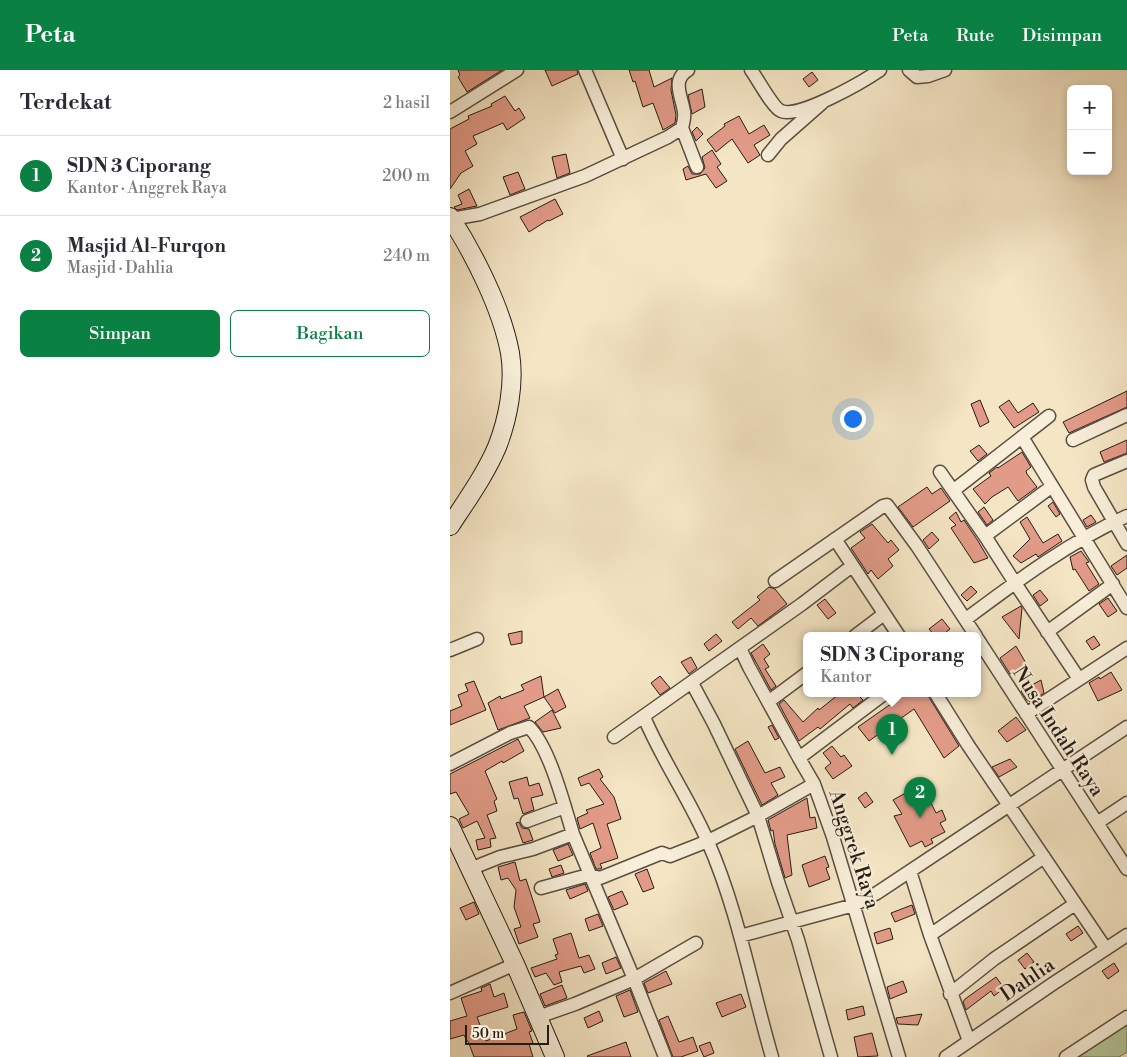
<!DOCTYPE html>
<html lang="id">
<meta charset="utf-8">
<style>
body{margin:0;font-family:"Libre Bodoni",serif;background:#f2f2f3;color:#2b2b33}
.controls{position:absolute;right:15px;top:15px;display:grid;overflow:hidden;border-radius:8px;box-shadow:0 2px 8px #0003}
.controls button{width:45px;height:45px;display:grid;place-items:center;padding:0;border:0;border-bottom:1px solid #e1e1e2;background:#fff;color:#2b2b33;font:25px sans-serif}
.scale{position:absolute;left:15px;bottom:12px;width:84px;box-sizing:border-box;padding-left:5px;border:2px solid #261d14;border-top:0;font-size:14px;line-height:18px;white-space:nowrap;color:#261d14;-webkit-text-stroke:4px #f8eed9;paint-order:stroke}
.you{position:absolute;left:402px;top:348px;width:18px;height:18px;margin:-12px;border:4px solid #fff;border-radius:50%;background:#1a73e8;box-shadow:0 0 0 8px #1a73e833}
.badge{display:grid;place-items:center;width:32px;height:32px;border-radius:50%;background:#0b8043;color:#fff;font-size:16px;font-weight:700}
.pin{position:absolute;translate:-50% -41px;filter:drop-shadow(0 1px 2px #0008)}
.pin::after{content:'';position:absolute;top:26px;width:18px;height:15px;background:inherit;clip-path:polygon(0 0,100% 0,50% 100%)}
.popup{position:absolute;left:353px;top:562px;width:178px;height:65px;box-sizing:border-box;display:grid;place-content:center;border-radius:8px;background:#fff;filter:drop-shadow(0 1px 4px #0005);font-size:16px;white-space:nowrap;color:#7c7c81}
.popup b{font-size:19px;color:#2b2b33}
.popup::after{content:'';position:absolute;left:50%;top:100%;margin-left:-10px;border:10px solid transparent;border-top-color:#fff}
.list{margin:0;padding:0;list-style:none}
h2{display:flex;justify-content:space-between;align-items:center;height:65px;margin:0;padding:0 20px;font-size:21px}
h2 small{font-size:16px;font-weight:400;color:#7c7c81}
.list li{display:grid;grid-template-columns:32px 1fr auto;gap:15px;align-items:center;box-sizing:border-box;height:80px;padding:0 20px;border-top:1px solid #e1e1e2}
.list b{display:block;font-size:19px;white-space:nowrap}
.list p{margin:0;font-size:16px;white-space:nowrap;color:#7c7c81}
.list em{font-size:16px;font-style:normal;color:#7c7c81}
.actions{display:flex;gap:10px;padding:15px 20px}
.actions a{flex:1;padding:11px 0;border:1px solid #0b8043;border-radius:8px;text-align:center;font-size:18px;color:#0b8043}
.actions .main{background:#0b8043;color:#fff}
.map{position:relative;flex:none;width:677px;height:987px;overflow:hidden}
header{display:flex;align-items:center;gap:30px;box-sizing:border-box;height:70px;padding:0 25px;background:#0b8043;color:#fff}
header strong{font-size:24px}
nav{display:flex;gap:28px;margin-inline-start:auto;font-size:18px}
main{display:flex}
aside{flex:1;background:#fff}
.map>svg:first-child{display:block}
.green{fill:#b5c699;stroke:#6e7256}
.building{fill:#e29b88;stroke:#261d14}
.lines{fill:none;stroke-linecap:round;stroke-linejoin:round}
.street-casing{stroke:#5a4f40;stroke-width:15}
.secondary-casing{stroke:#261d14;stroke-width:20}
.street{stroke:#f8eed9;stroke-width:12}
.secondary{stroke:#f8eed9;stroke-width:18}
.labels{text-anchor:middle;stroke-width:4.5;stroke-linejoin:round;paint-order:stroke}
.street-label{font-size:20px;fill:#261d14;stroke:#f8eed9}
</style>
<header>
<strong>Peta</strong>
<nav><a>Peta</a><a>Rute</a><a>Disimpan</a></nav>
</header>
<main>
<aside>
<h2>Terdekat<small>2 hasil</small></h2>
<ul class="list">
<li><span class="badge">1</span><div><b>SDN 3 Ciporang</b><p>Kantor · Anggrek Raya</p></div><em>200 m</em></li>
<li><span class="badge">2</span><div><b>Masjid Al-Furqon</b><p>Masjid · Dahlia</p></div><em>240 m</em></li>
</ul>
<div class="actions"><a class="main">Simpan</a><a>Bagikan</a></div>
</aside>
<div class="map">
<svg width="677" height="987" viewBox="0 0 677 987">
<rect width="100%" height="100%" fill="#f4e5c4"/>
<filter id="stains"><feTurbulence type="fractalNoise" baseFrequency=".004" numOctaves="4"/><feColorMatrix values="0 0 0 0 .2 0 0 0 0 .09 0 0 0 0 .02 0 0 0 .5 -.17"/></filter>
<radialGradient id="worn" r=".72"><stop offset=".6" stop-color="#630" stop-opacity="0"/><stop offset="1" stop-color="#630" stop-opacity=".3"/></radialGradient>
<!-- green -->
<path class="green" d="M677,953v29l-8,5h-43z"/>
<!-- building -->
<path class="building" d="M8,0h44l-35,22 -9,-15 2,-2z
M95,0h32l1,4 -26,12z
M179,0h20l5,17 18,-9 -1,12 5,25 -1,8 -12,7 -10,-27 -10,4 -8,-26 -2,1z
M362,2l6,8 -9,7 -6,-8z
M252,19l3,18 -13,7 -4,-19z
M55,26l10,15 4,-3 6,10 -18,12 -4,-7 -30,13 4,8 -12,7 8,15 -12,7 -11,16v-60l19,-10 -1,-3 24,-10 -1,-2z
M289,46l10,18 15,-9 6,10 -16,10 6,10 -12,8 -16,-24 -16,13 -9,-12 18,-14 -1,-2z
M247,57l6,7 -7,7 -4,-9z
M262,80l9,14 -4,3 10,14 -11,7 -10,-14 -20,6 -3,-11 5,-3 4,8h8l5,-6 -3,-11z
M116,84l4,19 -13,5 -5,-21z
M68,102l7,17 -15,6 -7,-18z
M19,119l8,17 -20,4 -3,-3 8,-3 -4,-9z
M105,129l8,15 -14,7 -1,-1 -19,12 -9,-15z
M677,321v16l-58,26 -6,-11z
M530,330l9,22 -9,5 -9,-23z
M559,330l9,13 15,-10 6,9 -25,16 -15,-21z
M677,370v13l-23,9 -4,-10z
M529,375l8,9 -9,7 -8,-10z
M572,382l9,15 -5,4 1,3 10,13 -19,14 -10,-14 -16,10 -7,7 -12,-15 18,-13 -2,-3 8,-6 1,1z
M477,417l5,7 9,-6 9,13 -37,26 -15,-20z
M603,432l7,12 -4,3 -8,-11z
M534,437l9,13 -6,5 -9,-13z
M506,442l5,10 3,-2 14,21 10,17 -14,5 -23,-35 5,-3 -7,-7z
M641,445l5,7 -9,5 -4,-7z
M577,447l16,26 15,-9 4,7 -24,16 -2,-3 -15,9 -8,-7 17,-17 -10,-17z
M422,454l16,19 3,-3 8,10 -11,9 5,7 -15,13 -7,-9 -3,4 -17,-26 14,-10 -5,-6z
M482,462l7,8 -10,9 -6,-9z
M631,481l8,11 -3,1 13,21 -10,7 -14,-22 -2,1 -3,-13z
M677,485v13l-10,7 -6,-9z
M521,516l6,6 -10,9 -6,-6z
M319,517l6,2 12,15 -29,22 -7,-8 -13,11 -6,-7 28,-22 -3,-3z
M590,520l8,10 -8,6 -7,-11z
M658,528l9,13 -9,6 -9,-13z
M375,529l11,14 -8,6 -11,-14z
M571,536l1,2 -3,31 -17,-22z
M492,549l8,10 -9,7h-6l-6,-7z
M72,561v12l-11,2 -3,-11z
M266,564l6,7 -13,10 -5,-7z
M644,566l6,9 -8,5 -6,-9z
M313,574l7,10 -6,5 5,8 -4,2 11,17 -5,4 -20,-37z
M566,576l11,19 -17,9 -10,-16z
M241,587l6,11 -8,6 -8,-12z
M661,602l11,18 -24,11 -9,-18 10,-6 1,2z
M91,606l3,21 -20,9 6,12 -32,12 -10,-27 12,-7 1,3 23,-9 -3,-5z
M210,606l10,12 -10,7 -9,-12z
M591,610l3,13 -14,9 -4,-3 -5,-8z
M24,611l12,29 -36,15v-14l12,-5 -4,-11 10,-4 -3,-7z
M108,619l8,18 -11,6 -11,-16z
M389,624h18l6,6 -10,8 -3,-4 -30,25 -2,-2 -19,14 -20,-37 5,-4 19,22 15,-14 1,2z
M455,624h22l32,52 -15,12 -30,-49 -45,32 -11,-14z
M102,640l9,18 -18,4 -8,-10z
M566,647l10,13 -19,12 -9,-11z
M322,655l7,13 -4,2 -7,-13z
M68,669l6,12 -21,12 -1,-2 -17,10 12,28 -3,2 3,10 -10,4 9,23 -6,1 1,8 -13,3 -2,-10 9,-2 -8,-17 -14,7 -4,-9 10,-5 -13,-22 -6,2v-20z
M298,671l17,32 15,-6 5,10 -14,6 7,12 -16,10 -27,-56z
M382,676l9,11 3,-2 8,11 -19,13 -8,-11 6,-5 -8,-10z
M560,689l7,8 -18,10 -7,-10z
M149,699l4,8 -3,2 14,18 7,22 -14,5 11,34 -18,6 2,4 -2,1h-4l-6,-16 11,-5 -8,-25 -13,6 -3,-11 11,-5 -2,-3 18,-6 -15,-21 -8,3 -3,-8z
M77,707l2,9 10,-3 4,12 -12,3 3,12 -11,4 -5,-16 -4,1 -5,-17z
M461,720l8,17 11,-6 6,12 6,-3 4,10 -6,3 5,9 -14,7 2,4 -8,4 -3,-6 -12,6 -16,-31 8,-2 -9,-14z
M416,722l7,10 -8,6 -7,-10z
M357,728l3,20 5,-1 2,11 -30,7 5,40 -7,3 -10,-34 -2,-14 -2,1 -3,-11z
M69,752l3,6 7,1 4,11 -10,3 -7,-20z
M118,774l5,11 -15,6 -5,-11z
M375,786l4,11 -3,1 4,11 -21,8 -7,-22z
M65,792l5,19 6,-2 14,43 -7,2 5,13 -19,7 -5,-15 7,-2 -7,-20 2,-17 -8,-12 -7,2 -3,-13z
M111,795l3,8 -12,4 -3,-8z
M197,799l7,19 -11,4 -8,-18z
M135,814l3,7 -18,8 -4,-9z
M172,821l6,13 -14,6 -6,-13z
M24,832l5,12 -13,6 -6,-12z
M462,835l3,9 -20,8 -4,-9z
M148,844l5,12 -14,5 -4,-12z
M628,856l5,7 -12,8 -5,-7z
M440,858l3,11 -16,5 -3,-11z
M121,863l8,25 10,-3 6,14 -11,4 -3,-7 -22,6 3,10 -8,3 -8,-12 -11,4 -4,-9 26,-9 -2,-4 3,-1 -5,-15z
M577,883l7,9 -9,7 -7,-9z
M166,887l5,11 -15,6 -4,-11z
M664,893l5,8 -11,8 -6,-8z
M216,901l6,13 -24,9 -4,-10z
M546,907l8,11 -10,8 -3,-5 -25,19 -3,-8 2,-3z
M453,911l4,11 -17,7 -3,-12z
M40,914l4,13 10,-4 4,14 -31,10 9,24 31,-12 -4,-14 11,-3 8,19 -3,1 4,11 -4,1 4,13h-59l-6,-16h-1l-3,-6 -14,4v-18l17,-5 -6,-18 21,-7 -1,-3z
M112,915l5,13 -22,8 -5,-12z
M180,920l8,22 -14,5 -8,-21z
M291,924l5,13 -24,10 -6,-14z
M413,936l2,9 -17,5 -2,-10z
M149,941l4,10 -15,7 -4,-10z
M472,944l-4,11 -20,-1 -2,-6z
M218,946l11,26 14,-5 5,14 -17,6h-8l-14,-37z
M422,963l6,23 -20,1 -4,-20z
M176,972l5,15h-43l-1,-1z
M260,972l4,11 -10,4 -5,-11z"/>
<g class="lines">
<defs>
<path id="street" d="M135,0l38,89
M301,0c6,8 22,38 30,41 18,8 83,-30 99,-41
M459,0l8,7 11,-1 17,-6
M0,42l67,-42
M232,58l15,39
M318,85l13,-16 41,-36
M1,149l29,-5 105,-38 83,-39 14,-9c1,-5 3,-10 2,-16 -2,-15 -13,-32 4,-42
M572,367l105,171
M623,370l54,-25
M677,391l-33,14 -2,5 2,7 33,57
M490,402l45,64 30,47 64,96
M504,420l95,-74
M535,466l66,-49
M385,469l64,97
M325,511l108,-75 4,-1 30,41 59,90
M516,549c51,-38 103,-77 161,-103
M597,562l66,-48
M405,566l29,-22
M527,568l150,231
M290,578l9,19 50,91
M0,580l27,-11
M242,613l22,41 44,92 20,66 20,58 33,117
M434,624l-85,64 15,26 19,53 66,220
M486,624l32,51 138,204
M318,632l39,-29
M576,644l101,-66
M194,647c18,43 46,83 64,125 30,68 43,143 64,215
M164,667l188,-133 50,-38
M0,694l60,-31 19,-6c21,21 35,78 44,107l-40,15 -33,8 -30,12
M77,751l38,-14
M647,753l30,-20
M123,764l61,145 31,78
M460,801l20,64 39,106
M91,818l40,-11 8,-2 11,3 62,-25 8,3 38,-15 50,-25 56,-32
M480,865l114,-78
M290,866l114,-31 23,-12 250,-166
M0,923l65,-29
M500,924l44,-35 81,-55
M88,947l37,-13 59,-25 62,-36
M496,987l108,-74 73,-48
M616,987l61,-40"/>
<path id="secondary" d="M0,147c24,37 52,92 60,136 5,30 -2,66 -13,94 -12,28 -30,53 -47,79
M0,756l65,138 40,93"/>
</defs>
<!-- street casing -->
<use href="#street" class="street-casing"/>
<!-- secondary casing -->
<use href="#secondary" class="secondary-casing"/>
<!-- street -->
<use href="#street" class="street"/>
<!-- secondary -->
<use href="#secondary" class="secondary"/>
</g>
<g class="labels">
<!-- street labels -->
<g class="street-label">
<text transform="translate(609 661) rotate(57)" y="7">Nusa Indah Raya</text>
<text transform="translate(405 779) rotate(72)" y="7">Anggrek Raya</text>
<text transform="translate(577 909) rotate(-34)" y="7">Dahlia</text>
</g>
</g>
<rect width="100%" height="100%" filter="url(#stains)"/>
<rect width="100%" height="100%" fill="url(#worn)"/>
</svg>
<div class="controls">
<button>+</button>
<button>−</button>
</div>
<div class="scale">50 m</div>
<div class="you"></div>
<div class="pin badge" style="left:442px;top:685px">1</div>
<div class="popup"><b>SDN 3 Ciporang</b>Kantor</div>
<div class="pin badge" style="left:470px;top:748px">2</div>
</div>
</main>
